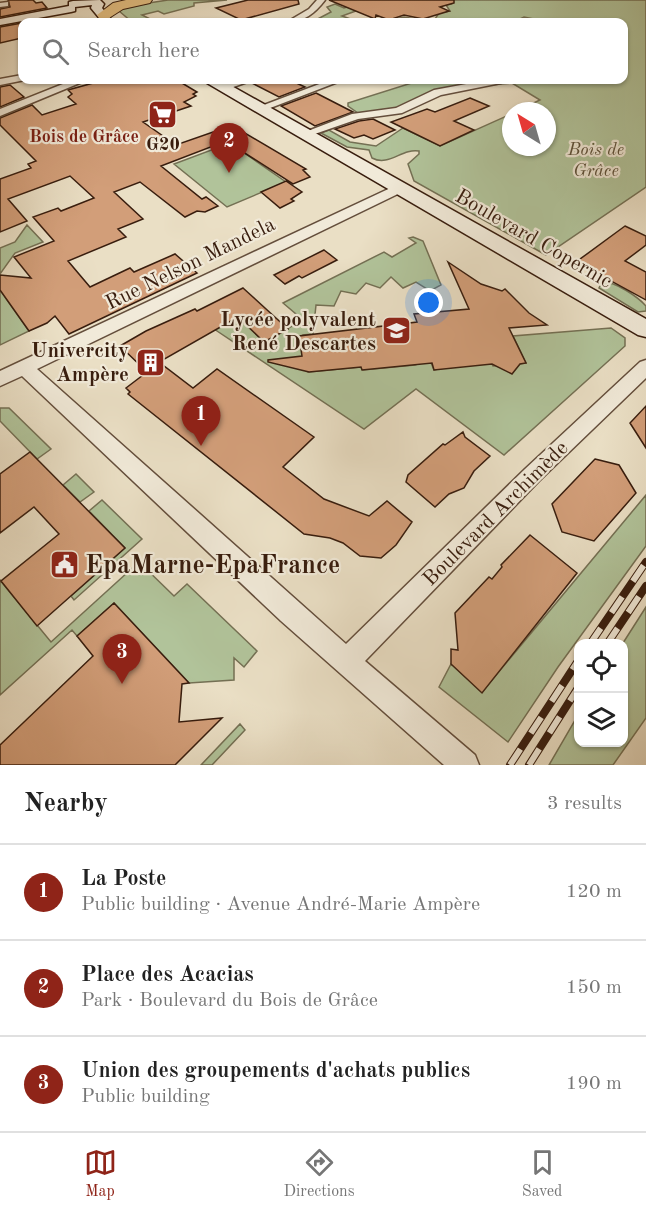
<!DOCTYPE html>
<meta charset="utf-8">
<style>
body{margin:0;font-family:"Old Standard TT",serif;background:#f2f2f2;color:#222}
.controls{position:absolute;right:18px;bottom:18px;display:grid;overflow:hidden;border-radius:12px;box-shadow:0 2px 4px #0004}
.controls button{width:54px;height:54px;display:grid;place-items:center;padding:0;border:0;border-bottom:2px solid #e0e0e0;background:#fff;color:#222;font:30px sans-serif}
.compass{position:absolute;left:502px;top:102px;width:54px;height:54px;border-radius:50%;background:#fff;box-shadow:0 2px 4px #0004;rotate:323deg}
.you{position:absolute;left:429px;top:303px;width:21px;height:21px;margin:-15px;border:4px solid #fff;border-radius:50%;background:#1a73e8;box-shadow:0 0 0 9px #1a73e833}
.badge{display:grid;place-items:center;width:39px;height:39px;border-radius:50%;background:#8f2418;color:#fff;font-size:20px;font-weight:700}
.pin{position:absolute;translate:-50% -50px;filter:drop-shadow(0 2px 3px #0008)}
.pin::after{content:'';position:absolute;top:32px;width:21px;height:18px;background:inherit;clip-path:polygon(0 0,100% 0,50% 100%)}
.list{margin:0;padding:0;list-style:none}
h2{display:flex;justify-content:space-between;align-items:center;height:78px;margin:0;padding:0 24px;font-size:26px}
h2 small{font-size:20px;font-weight:400;color:#767676}
.list li{display:grid;grid-template-columns:39px 1fr auto;gap:18px;align-items:center;box-sizing:border-box;height:96px;padding:0 24px;border-top:2px solid #e0e0e0}
.list b{display:block;font-size:22px;white-space:nowrap}
.list p{margin:0;font-size:20px;white-space:nowrap;color:#767676}
.list em{font-size:20px;font-style:normal;color:#767676}
.icon{flex:none;width:33px;height:33px;fill:none;stroke:currentColor;stroke-width:2;stroke-linecap:round;stroke-linejoin:round}
.map{position:relative;flex:none;width:646px;height:765px;overflow:hidden}
.search{position:absolute;background:#fff;box-shadow:0 2px 4px #0004;left:18px;right:18px;top:18px;height:66px;display:flex;align-items:center;gap:15px;box-sizing:border-box;padding:0 21px;border-radius:12px;color:#767676;font-size:22px}
.sheet{height:366px;background:#fff}
nav{display:flex;justify-content:space-around;align-items:center;box-sizing:border-box;height:84px;border-top:2px solid #e0e0e0;background:#fff;font-size:16px;color:#767676}
nav a{display:grid;justify-items:center;gap:3px}
nav .on{color:#8f2418}
.map>svg:first-child{display:block}
.green{fill:#b1c39a;stroke:#747054;stroke-width:1.5}
.building{fill:#d29e79;stroke:#381d0e;stroke-width:1.5}
.lines{fill:none;stroke-linecap:round;stroke-linejoin:round}
.street-casing{stroke:#644e3c;stroke-width:3}
.secondary-casing{stroke:#381d0e;stroke-width:3}
.highway-casing{stroke:#381d0e;stroke-width:2}
.street{fill:#f1ead9;fill-rule:evenodd}
.secondary{fill:#f1ead9;fill-rule:evenodd}
.highway{fill:#e5c082;fill-rule:evenodd}
.rail-casing{stroke:#381d0e;stroke-width:8}
.rail{stroke:#f1ead9;stroke-width:6;stroke-dasharray:19;stroke-linecap:butt}
.labels{text-anchor:middle;stroke-width:4.5;stroke-linejoin:round;paint-order:stroke}
.far-neighbourhood-label{font-size:18px;font-weight:bold;fill:#7a1f14;stroke:#f1ead9}
.far-poi-label{font-size:18px;font-weight:bold;fill:#381d0e;stroke:#f1ead9}
.far-park-label{font-size:18px;font-style:italic;fill:#5c4f38;stroke:#f1ead9}
.street-label{font-size:21px;fill:#381d0e;stroke:#f1ead9}
.poi-label{font-size:21px;font-weight:bold;fill:#381d0e;stroke:#f1ead9;text-anchor:end}
.near-poi-label{font-size:26px;font-weight:bold;fill:#381d0e;stroke:#f1ead9;text-anchor:start}
</style>
<div class="map">
<svg width="646" height="765" viewBox="0 0 646 765">
<rect width="100%" height="100%" fill="#eadfc5"/>
<filter id="stains"><feTurbulence type="fractalNoise" baseFrequency=".00333" numOctaves="4"/><feColorMatrix values="0 0 0 0 .2 0 0 0 0 .09 0 0 0 0 .02 0 0 0 .5 -.17"/></filter>
<radialGradient id="worn" r=".72"><stop offset=".6" stop-color="#630" stop-opacity="0"/><stop offset="1" stop-color="#630" stop-opacity=".3"/></radialGradient>
<!-- green -->
<path class="green" d="M168,0h59l-33,3v3l-30,8 -6,-3 -16,4 12,6 -22,1 -13,-11 4,-4z
M446,0h200v187l-100,68 -132,-74 -6,-17 11,-10v-3c-17,-3 -30,16 -47,7l-3,-8 -22,-3 -26,-14 8,-3 21,12 26,4 27,-18 37,18 71,-32v33h36v-36h-30l23,-11 -28,-17 -59,5 -55,23 -40,2 -10,-7v-3l73,-23h137l11,3 10,-3h45v-19l3,-2 -3,-3v-34h-75l-25,-5 -10,5h-131l21,-5 24,4 7,-2 4,-6 11,-2 -4,-6 5,-1z
M335,4l9,4 13,-4 7,4 -22,8 17,6h-47l19,-10 -4,-5z
M230,143l56,39 -59,25 -53,-43z
M27,225l16,17 -28,11 -15,21v-26l15,-6z
M413,237l10,4 18,44 -11,6 -14,-9 -13,6 -12,-11 -11,11 -14,-5 -10,11 -15,-3 -7,15 -18,-1 -3,29 -10,1 5,37 53,-5 2,3 52,-5 15,-5 4,10 54,-15 5,11 33,-3 -13,-27 98,-8 14,10v8l-121,109 -88,-66 -52,40 -150,-100 18,-18 32,31 39,-22 -20,-17 101,-51 8,5 24,-14 -7,-5z
M602,282c13,-1 36,15 44,24v5l-8,1 -39,-24z
M0,290l29,41 -29,14z
M0,408h9l42,41 -14,10 -37,-38z
M76,474l18,18 -14,10 -17,-17z
M646,495v51l-88,121 -50,75 -69,-55 12,-23 31,28z
M102,500l40,39 -68,61 -3,-4 54,-48 -36,-37z
M139,562l35,34 13,-12 70,67 -13,16 -10,-9v22l-45,3 -75,-80 -37,33 -5,-6 -72,65v-115l51,62z
M646,607v111l-33,47h-64l29,-50v27h46l-1,-99z
M240,724l5,6 -33,35h-11z"/>
<!-- building -->
<path class="building" d="M8,0h25l3,3 6,-1 5,6 -47,9v-8l10,-2z
M248,0h50l1,4 -58,16 -25,-12z
M329,0h125v3l-14,4 9,4 -26,8 -19,-4 -15,5 -13,-5 -1,4z
M22,23v15l-22,5v-16z
M104,80h73l20,12 -4,2 3,2 -12,6 7,4 -48,16 33,23 40,-14 22,-2 68,40 -3,1 7,7 -17,7 -67,-43 -65,25 41,33 4,-2 12,9 -13,6 -8,-1 -12,6 -45,-35 -26,10 29,27 -25,10 8,8 -58,24 22,26 40,-19 4,4 41,-18 22,19 -128,61 -14,-18 -8,7 -18,8 -29,-41v-15l31,3 -17,-21 40,-16 -21,-24 25,-9 3,3 33,-13 -24,-22 -62,23 19,22 -27,11v-53l31,-11 -3,-4 8,-3 -36,-36v-7l32,-13 10,10 34,-11 -8,-7 4,-3 -4,-4z
M255,80h35l15,7 -26,10 -27,-14z
M10,85l14,12 -24,10v-20z
M316,93l37,19 -38,14 -34,-20z
M470,98l19,8 -35,15 20,9 -34,16 -49,-24 36,-13 8,3z
M373,119l22,11 -22,9 -9,-4 -10,3 -19,-9 24,-8z
M286,181l16,11 -11,7 3,2 -14,7 -19,-16z
M625,226l21,10v9l-21,16 21,11v28l-70,-38z
M324,250l13,10 -35,18 -3,-2 -14,8 -11,-9z
M448,262l33,22 21,7 3,-2 24,24 18,12 -38,3 17,35 -6,1 -8,10 -20,-10 -58,6 -2,-7 -70,7 -1,-3 -52,5 -41,-10v-2l34,-4 -3,-20 118,-14 -3,-8 55,-5z
M243,288l45,41 -24,13 -26,-25 -79,45 34,26 24,-19 97,68 -31,30 41,32 45,17 18,-15 25,21 -16,23 -15,13 -21,-2 -17,-13 -13,-5 -26,-4 -176,-140 2,-2 -4,-4 21,-16 -27,-26 26,-15 49,-22 2,2z
M646,406v42l-16,-25z
M463,432l2,5 25,19 -16,15 -10,17 -15,6 -14,13 -29,-25 2,-7 35,-31 2,1z
M30,452l95,96 -88,78 -36,-45 58,-47 -25,-27 -34,26v-59z
M595,459l24,6 17,28 -42,48 -32,-9 -10,-28z
M530,535l47,38 -95,120 -31,-29v-15l7,1 -3,-37 34,-36 3,2 10,-12 -1,-2z
M114,603l75,80 -7,1 -3,38 43,-4 -47,47h-175v-20l93,-89 -16,-20z"/>
<g class="lines">
<defs>
<path id="street" d="M317,0h8c-10,13 -21,22 -38,22l22,-13z
M8,2v4l-8,1v-4z
M22,75v5h3l-25,5v-6z
M73,80h14l-87,36v-7z
M239,80h14l-28,10 -5,-3z
M330,80h13l-78,30 -4,1 -5,-3z
M488,80h18l-5,3 -60,12 -39,18 -44,6 -52,18 -6,-3 52,-20 44,-6 38,-18z
M399,184l5,1 1,3 -1,3 -367,178 309,275 179,-175 115,-107 6,-2v18l-107,103 -174,180 110,94 4,10h-35l-163,-144 -259,-245 -22,10v-15z"/>
<path id="secondary" d="M100,0l4,4 -2,4 8,10 -1,2h-8l-10,-12 1,-3 -17,2v4l-4,1 -71,13v-6l69,-13v-4l4,-1z
M206,80h15l425,239v18l-8,-2 -431,-252z"/>
<path id="highway" d="M126,0h26l-2,3 -27,6 -14,9h-10l-2,-3 16,-12z"/>
</defs>
<!-- street casing -->
<use href="#street" class="street-casing"/>
<!-- secondary casing -->
<use href="#secondary" class="secondary-casing"/>
<!-- highway casing -->
<use href="#highway" class="highway-casing"/>
<!-- street -->
<use href="#street" class="street"/>
<!-- secondary -->
<use href="#secondary" class="secondary"/>
<!-- highway -->
<use href="#highway" class="highway"/>
<defs>
<path id="rail" d="M590,644l56,-82
M607,644l39,-58
M510,765l68,-104
M529,765l49,-77"/>
</defs>
<!-- rail casing -->
<use href="#rail" class="rail-casing"/>
<!-- rail -->
<use href="#rail" class="rail"/>
</g>
<!-- icons -->
<defs>
<symbol id="supermarket-square" viewBox="-11 -11 22 22"><rect x="-9" y="-9" width="18" height="18" rx="4" fill="#8f2418" stroke="#f1ead9"/><path d="M-6-5.5h2.5l.6 2H6L4.5 2H-2.5L-4.4-4H-6ZM-1.5 3.2a1.3 1.3 0 1 0 .1 0ZM3 3.2a1.3 1.3 0 1 0 .1 0Z" fill="#fff"/></symbol>
<symbol id="school-square" viewBox="-11 -11 22 22"><rect x="-9" y="-9" width="18" height="18" rx="4" fill="#8f2418" stroke="#f1ead9"/><path d="M0-5L7-2L0 1L-7-2ZM-4 1L0 2.5L4 1V4Q0 6-4 4Z" fill="#fff"/></symbol>
<symbol id="building-square" viewBox="-11 -11 22 22"><rect x="-9" y="-9" width="18" height="18" rx="4" fill="#8f2418" stroke="#f1ead9"/><path d="M-4-6H4V6H1V3H-1V6H-4ZM-2.5-4.3h1.7v1.8h-1.7ZM.8-4.3h1.7v1.8H.8ZM-2.5-1h1.7V.8h-1.7ZM.8-1h1.7V.8H.8Z" fill="#fff"/></symbol>
<symbol id="civic-square" viewBox="-11 -11 22 22"><rect x="-9" y="-9" width="18" height="18" rx="4" fill="#8f2418" stroke="#f1ead9"/><path d="M-.6-6.5H3V-4.5H.6V-3L4-1V1h2V6H-6V1h2V-1L-.6-3ZM-1.2 2.5V6h2.4V2.5Z" fill="#fff"/></symbol>
</defs>
<g fill-rule="evenodd">
<use href="#supermarket-square" x="146" y="98" width="33" height="33"/>
<use href="#school-square" x="380" y="314" width="33" height="33"/>
<use href="#building-square" x="134" y="346" width="33" height="33"/>
<use href="#civic-square" x="48" y="548" width="33" height="33"/>
</g>
<g class="labels">
<!-- far-neighbourhood labels -->
<g class="far-neighbourhood-label">
<text x="84" y="142">Bois de Grâce</text>
</g>
<!-- far-poi labels -->
<g class="far-poi-label">
<text x="163" y="150">G20</text>
</g>
<!-- far-park labels -->
<g class="far-park-label">
<text x="596" y="155">Bois de<tspan x="596" dy="21">Grâce</tspan></text>
</g>
<!-- street labels -->
<g class="street-label">
<text transform="translate(534 238) rotate(30)" y="7">Boulevard Copernic</text>
<text transform="translate(190 263) rotate(-26)" y="7">Rue Nelson Mandela</text>
<text transform="translate(495 513) rotate(-45)" y="7">Boulevard Archimède</text>
</g>
<!-- poi labels -->
<g class="poi-label">
<text x="376" y="326">Lycée polyvalent<tspan x="376" dy="24">René Descartes</tspan></text>
<text x="129" y="357">Univercity<tspan x="129" dy="24">Ampère</tspan></text>
</g>
<!-- near-poi labels -->
<g class="near-poi-label">
<text x="85" y="573">EpaMarne-EpaFrance</text>
</g>
</g>
<rect width="100%" height="100%" filter="url(#stains)"/>
<rect width="100%" height="100%" fill="url(#worn)"/>
</svg>
<div class="controls">
<button><svg class="icon" aria-label="locate" viewBox="0 0 24 24"><circle cx="12" cy="12" r="6"/><path d="M12 2v4M12 18v4M2 12h4M18 12h4"/></svg></button>
<button><svg class="icon" aria-label="layers" viewBox="0 0 24 24"><path d="M12 4l9 5-9 5-9-5zM3 14l9 5 9-5"/></svg></button>
</div>
<svg class="compass" viewBox="-18 -18 36 36"><path d="M0-13l5 13h-10z" fill="#e53935"/><path d="M0 13l5-13h-10z" fill="#767676"/></svg>
<div class="you"></div>
<div class="pin badge" style="left:201px;top:446px">1</div>
<div class="pin badge" style="left:229px;top:173px">2</div>
<div class="pin badge" style="left:122px;top:684px">3</div>
<div class="search"><svg class="icon" aria-label="search" viewBox="0 0 24 24"><circle cx="10" cy="10" r="6"/><path d="M15 15l6 6"/></svg>Search here</div>
</div>
<section class="sheet">
<h2>Nearby<small>3 results</small></h2>
<ul class="list">
<li><span class="badge">1</span><div><b>La Poste</b><p>Public building · Avenue André-Marie Ampère</p></div><em>120 m</em></li>
<li><span class="badge">2</span><div><b>Place des Acacias</b><p>Park · Boulevard du Bois de Grâce</p></div><em>150 m</em></li>
<li><span class="badge">3</span><div><b>Union des groupements d'achats publics</b><p>Public building</p></div><em>190 m</em></li>
</ul>
</section>
<nav>
<a class="on"><svg class="icon" aria-label="map" viewBox="0 0 24 24"><path d="M3 6l6-2 6 2 6-2v14l-6 2-6-2-6 2zM9 4v14M15 6v14"/></svg>Map</a>
<a><svg class="icon" aria-label="directions" viewBox="0 0 24 24"><path d="M12 3l9 9-9 9-9-9zM9 14v-3h6M13 9l2 2-2 2"/></svg>Directions</a>
<a><svg class="icon" aria-label="saved" viewBox="0 0 24 24"><path d="M7 4h10v16l-5-4-5 4z"/></svg>Saved</a>
</nav>
